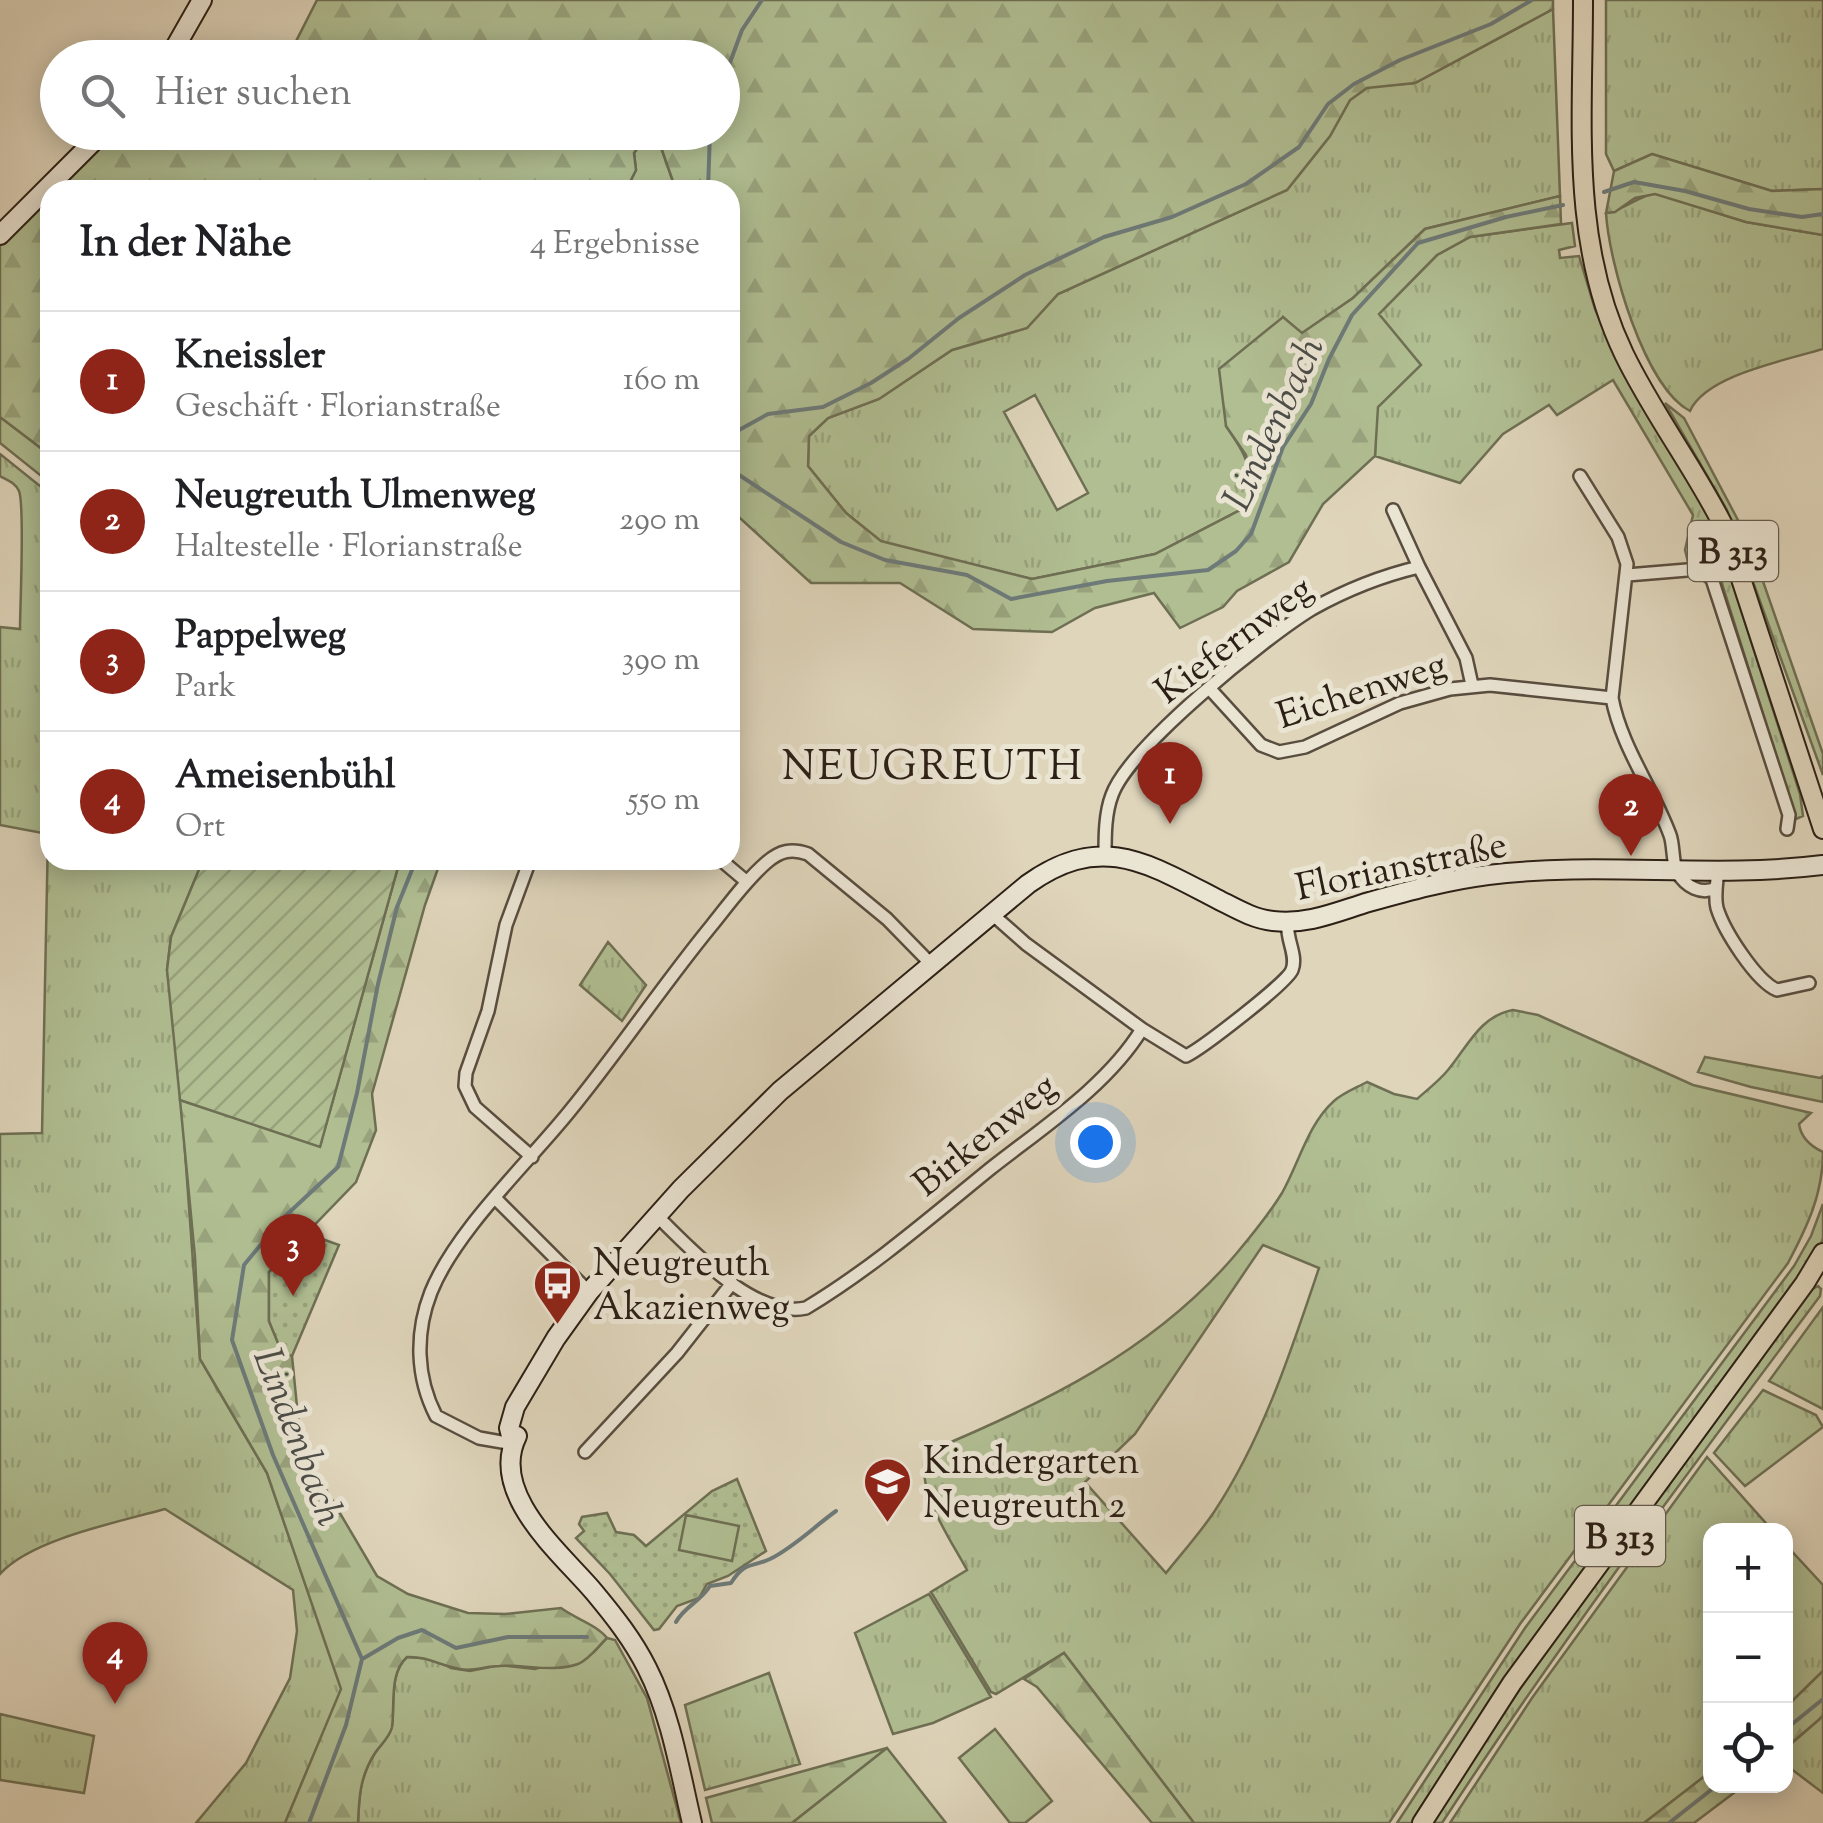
<!DOCTYPE html>
<html lang="de">
<meta charset="utf-8">
<style>
body{margin:0;font-family:"Sorts Mill Goudy",serif;background:#f2f2f2;color:#202124}
.controls{position:absolute;right:30px;bottom:30px;display:grid;overflow:hidden;border-radius:20px;box-shadow:0 5px 25px #0003}
.controls button{width:90px;height:90px;display:grid;place-items:center;padding:0;border:0;border-bottom:2px solid #e0e0e0;background:#fff;color:#202124;font:50px sans-serif}
.you{position:absolute;left:1095px;top:1142px;width:35px;height:35px;margin:-25px;border:8px solid #fff;border-radius:50%;background:#1a73e8;box-shadow:0 0 0 15px #1a73e833}
.badge{display:grid;place-items:center;width:65px;height:65px;border-radius:50%;background:#8f2418;color:#fff;font-size:32px;font-weight:700}
.pin{position:absolute;translate:-50% -82px;filter:drop-shadow(0 2px 5px #0008)}
.pin::after{content:'';position:absolute;top:52px;width:35px;height:30px;background:inherit;clip-path:polygon(0 0,100% 0,50% 100%)}
.list{margin:0;padding:0;list-style:none}
h2{display:flex;justify-content:space-between;align-items:center;height:130px;margin:0;padding:0 40px;font-size:42px}
h2 small{font-size:32px;font-weight:400;color:#757577}
.list li{display:grid;grid-template-columns:65px 1fr auto;gap:30px;align-items:center;box-sizing:border-box;height:140px;padding:0 40px;border-top:2px solid #e0e0e0}
.list b{display:block;font-size:38px;white-space:nowrap}
.list p{margin:0;font-size:32px;white-space:nowrap;color:#757577}
.list em{font-size:32px;font-style:normal;color:#757577}
.icon{flex:none;width:55px;height:55px;fill:none;stroke:currentColor;stroke-width:2;stroke-linecap:round;stroke-linejoin:round}
.map{position:relative;flex:none;width:1823px;height:1823px;overflow:hidden}
.search{position:absolute;background:#fff;box-shadow:0 5px 25px #0003;left:40px;top:40px;width:700px;height:110px;display:flex;align-items:center;gap:25px;box-sizing:border-box;padding:0 35px;border-radius:55px;color:#757577;font-size:38px}
.panel{position:absolute;background:#fff;box-shadow:0 5px 25px #0003;left:40px;top:180px;width:700px;height:690px;border-radius:30px}
.map>svg:first-child{display:block}
.grass{fill:url(#grass-tufts);stroke:#6e6f54;stroke-width:2.5;fill-rule:evenodd}
.forest{fill:url(#forest-firs);stroke:#6e6f54;stroke-width:2.5}
.park{fill:url(#park-dots);stroke:#6e6f54;stroke-width:2.5}
.garden{fill:url(#garden-furrows);stroke:#6e6f54;stroke-width:2.5}
.pitch{fill:#b0be92;stroke:#6e6f54;stroke-width:2.5}
.lines{fill:none;stroke-linecap:round;stroke-linejoin:round}
.stream{stroke:#6d7a79;stroke-width:4}
.street-casing{stroke:#594d3f;stroke-width:16}
.secondary-casing{stroke:#2c2016;stroke-width:22}
.primary-casing{stroke:#2c2016;stroke-width:22}
.street{stroke:#eae4d3;stroke-width:11}
.secondary{stroke:#eae4d3;stroke-width:18}
.primary{stroke:#dfd5bb;stroke-width:18}
.labels{text-anchor:middle;stroke-width:10;stroke-linejoin:round;paint-order:stroke}
.shield{fill:#eae4d3;stroke:#655b4f;stroke-width:2.5}
.shield-label{font-size:35px;font-weight:bold;fill:#2c2016}
.street-label{font-size:38px;fill:#2c2016;stroke:#eae4d3}
.poi-label{font-size:38px;fill:#2c2016;stroke:#eae4d3;text-anchor:start}
.water-label{font-size:40px;font-style:italic;fill:#4c4d48;stroke:#eae4d3}
.quarter-label{font-size:42px;letter-spacing:2.5px;fill:#2c2016;stroke:#eae4d3}
</style>
<div class="map">
<svg width="1823" height="1823" viewBox="0 0 1823 1823">
<defs>
<pattern id="grass-tufts" width="24" height="20" patternUnits="userSpaceOnUse" patternTransform="scale(2.5)"><rect width="24" height="20" fill="#b0be92"/><path d="M3 7l-1-3M5 7V3M7 7l1-3M15 17l-1-3M17 17v-4M19 17l1-3" fill="none" stroke="#98a37d"/></pattern>
<pattern id="forest-firs" width="22" height="20" patternUnits="userSpaceOnUse" patternTransform="scale(2.5)"><rect width="22" height="20" fill="#b0be92"/><path d="M5 1l3.5 6h-7zM16 11l3.5 6h-7z" fill="#98a37d"/></pattern>
<pattern id="park-dots" width="8" height="8" patternUnits="userSpaceOnUse" patternTransform="scale(2.5)"><rect width="8" height="8" fill="#b0be92"/><path d="M2 2h.1M6 6h.1" fill="none" stroke="#98a37d" stroke-width="1.8" stroke-linecap="round"/></pattern>
<pattern id="garden-furrows" width="10" height="10" patternUnits="userSpaceOnUse" patternTransform="scale(2.5)"><rect width="10" height="10" fill="#b0be92"/><path d="M-1 1l2-2M0 10L10 0M9 11l2-2" fill="none" stroke="#98a37d"/></pattern>
</defs>
<rect width="100%" height="100%" fill="#dfd5bb"/>
<filter id="stains"><feTurbulence type="fractalNoise" baseFrequency=".002" numOctaves="4"/><feColorMatrix values="0 0 0 0 .2 0 0 0 0 .09 0 0 0 0 .02 0 0 0 .5 -.17"/></filter>
<radialGradient id="worn" r=".72"><stop offset=".6" stop-color="#630" stop-opacity="0"/><stop offset="1" stop-color="#630" stop-opacity=".3"/></radialGradient>
<!-- grass -->
<path class="grass" d="M1606,0h217v189l-51,2 -120,-37 -38,17 -8,-17z
M1553,9l7,187 -135,33 -72,69 -52,36 -18,-17 -57,109c21,31 29,43 20,81l-91,47 -123,25 -151,-37 -35,-29 -38,-47 1,-30 19,-18 51,-19 73,-49 75,-22 31,-34 229,-104 43,-54 20,-36 18,-13 47,-4zM1035,395l53,98 -31,17 -53,-98z
M648,133h8l20,57h-50l10,-20 -2,-17z
M1655,193l91,29 77,13v114c-36,11 -117,26 -133,62 -46,-24 -81,-148 -84,-198 17,-3 29,-15 49,-20z
M1572,223l3,23 -16,4 1,8 19,-2 16,53 28,64 80,130 13,29 84,262 3,22 -7,3 -78,-248 -7,-7 -23,-2 -3,-12 8,-35 -80,-135 -56,35 -8,-10 -46,29 -43,49 -85,-27 3,-142 59,-59 33,-18z
M1665,403l19,15 65,123 74,213v21l-96,-265z
M0,417l50,38v28l-50,-40z
M0,454l50,40v366h153l-32,77 -4,33 10,71 23,318 67,114 75,216 -57,134h-89l50,-60 44,-85 7,-47 -4,-41 -128,-81c-46,13 -134,30 -165,65v-440l42,-1 6,-299 -48,-9v-198l20,2c0,-23 5,-124 -1,-138 -3,-8 -12,-11 -19,-15z
M608,942l38,43 -24,36 -42,-36z
M1513,1010l25,5 155,70 118,28 -12,11c2,14 11,22 24,28 0,42 -16,75 -35,111l-268,361 -131,199h-195l-130,-170 -68,41 -5,-2 -60,-100 36,-22c-19,-35 -50,-77 -42,-117 116,-48 229,-102 311,-199 16,-19 33,-40 46,-61 17,-30 26,-69 52,-92 9,-8 22,-13 33,-19l27,12 23,5c10,-9 22,-18 31,-29 20,-24 32,-54 65,-60zM1263,1245l56,23c-28,83 -56,170 -105,244 -14,21 -32,41 -48,61l-81,-91 50,-48z
M1705,1057l115,21 3,-2v26l-72,-15 -53,-15z
M1823,1204v34l-3,9 -66,95 -249,336 -92,145h-16l128,-195 269,-362 17,-30z
M1818,1286l3,3 -1,7c-130,174 -260,346 -378,527h-12c119,-184 250,-358 381,-533z
M1823,1307v102l-54,-28z
M1763,1390l53,25 7,12 -78,59 -31,-33z
M1707,1457l65,73h-62v242l-66,51h-194l82,-125z
M1786,1545l37,40v86l-37,36z
M929,1594l62,103 -58,26 -40,11 -38,-101z
M607,1638l8,2 32,58 34,125h-323c1,-26 2,-47 17,-70 6,-9 15,-16 17,-27 3,-22 -3,-53 15,-69l28,2 16,9 19,3 30,-6 35,4 59,-17z
M769,1673l31,91 -95,26 -20,-85z
M0,1714l94,22 -10,57 -84,-13z
M1823,1716v77l-37,-28v-17z"/>
<!-- forest -->
<path class="forest" d="M317,0h1236v9l-138,74 -48,5 -17,12 -20,36 -43,54 -229,104 -31,34 -75,22 -73,49 -51,19 -19,18 -1,30 38,47 35,28 151,38 123,-25 91,-47 6,-25 -6,-27 -20,-29 -7,-57 64,-52 19,16 51,-35 72,-69 135,-33 1,28 -91,13 -33,18 -58,59 42,51 -43,42 -3,49 -52,48 -34,58 -52,29 -14,16 -43,21 -26,-35 -59,15 -43,24 -79,-3 -73,-46h-89l-81,-74v-319h-54l-20,-57 66,-1v-74l-434,-1z
M111,133h537l-14,20 2,17 -10,20h-572z
M1652,154l120,37 51,-2v46l-77,-13 -91,-28 -20,4 -20,14 -9,1 8,-42z
M50,195v260l-50,-38v-172z
M400,860h41l-16,45 -53,189 4,36 -20,52 -87,90v49l13,31 10,4 9,91 76,129 31,18 60,19 37,1 56,-6c15,11 36,17 46,30 -9,8 -17,21 -29,26 -25,9 -54,0 -79,2 -14,0 -25,6 -39,3 -20,-3 -32,-13 -53,-12 -18,16 -12,47 -15,70 -2,10 -11,17 -17,26 -15,23 -16,44 -17,70h-73l56,-134 -74,-216 -67,-114 -5,-102 -15,-157 140,46z
M1064,1653l130,170h-42l-115,-136 -13,-8z
M1823,1671v45l-37,32v-41z
M887,1748l-95,75h-80l-6,-25z
M1710,1772v14h33l-49,37h-50z"/>
<!-- park -->
<path class="park" d="M311,1235l28,10 -47,111 -10,-3 -13,-32v-49z
M737,1479l29,72 -38,25 -21,8 -8,14 -22,8 -18,23 -5,1 -44,-56 -34,-36 8,-7 -5,-7 3,-7 25,-4 9,19 18,3 12,11 66,-55z"/>
<!-- garden -->
<path class="garden" d="M203,860h197l-80,287 -140,-47 -13,-130 4,-33z"/>
<!-- pitch -->
<path class="pitch" d="M686,1515l53,11 -7,35 -53,-11z
M995,1729l57,72 -27,22h-15l-51,-65z
M887,1748l59,75h-154z"/>
<g class="lines">
<!-- stream -->
<path class="stream" d="M722,84l20,-54 20,-30
M708,190l2,-58
M1604,192l30,-10 51,9 64,18 53,8 21,-3
M730,435l38,-21 55,-7 48,-24 37,-24 51,-41 66,-43 79,-38 68,-20 74,-33 53,-37 29,-43 26,-20 46,-24 91,-36 41,-24
M730,469l111,73 44,18 82,15 44,24 96,-18 101,-11 28,-19 15,-17 32,-87 28,-43 18,-45 23,-44 66,-72 88,-26 57,-12
M676,1622c9,-16 24,-20 34,-36l21,-3c14,-22 19,-15 39,-24 23,-11 45,-33 66,-48
M364,1658l34,-20 24,-8 34,18 52,-11h79
M1786,1729l37,-30
M309,1823l37,-98 16,-66 -89,-204 -41,-115 12,-75 37,-45 57,-53 19,-74 21,-109 19,-77 19,-47
M1669,1823l47,-37"/>
<defs>
<path id="street" d="M1580,476l38,61 9,27 -15,134
M1419,567l47,91 6,27
M1627,575l72,-6 13,10 77,236 -2,14
M1210,689l51,56 18,7 26,-5 95,-44 50,-14 40,-4 122,13c9,48 41,91 58,137 4,11 2,27 7,37 9,15 24,23 39,16
M1105,855c0,-19 0,-42 7,-60 17,-48 154,-158 200,-186 34,-19 69,-33 107,-42l-26,-57
M530,860l-24,65 -18,86 -22,62 -1,13 10,21 57,50
M721,860l26,22
M1718,869c-1,13 -4,27 -1,39 7,23 39,73 60,82l32,-7
M992,914l34,30 116,85
M496,1199l93,93
M657,1216c34,33 97,103 149,92 65,-39 125,-91 184,-139 52,-41 117,-83 152,-140l44,27c15,-7 101,-73 106,-86 6,-15 -7,-32 -4,-48
M513,1444l-34,-6 -43,-22c-20,-39 -21,-83 -5,-124 25,-62 96,-128 138,-180 50,-61 93,-126 143,-187 17,-21 34,-45 55,-63 13,-11 24,-14 41,-8l79,65 44,45
M585,1452l92,-99 55,-70"/>
<path id="secondary" d="M169,58l33,-58
M0,235l103,-103
M517,1436c-29,58 45,118 77,156 20,24 39,48 53,76 24,47 33,104 45,155
M513,1444l-4,-16 6,-21 41,-69 33,-46 92,-103 99,-98 248,-207c73,-52 119,-21 189,15 18,9 36,20 56,22 35,4 63,-9 96,-19 39,-11 79,-22 119,-27 112,-14 224,4 335,-10"/>
<path id="primary" d="M1583,0c0,121 -13,242 41,354 29,60 70,113 100,173l99,302
M1422,1823l90,-140 293,-400 18,-30"/>
</defs>
<!-- street casing -->
<use href="#street" class="street-casing"/>
<!-- secondary casing -->
<use href="#secondary" class="secondary-casing"/>
<!-- primary casing -->
<use href="#primary" class="primary-casing"/>
<!-- street -->
<use href="#street" class="street"/>
<!-- secondary -->
<use href="#secondary" class="secondary"/>
<!-- primary -->
<use href="#primary" class="primary"/>
</g>
<!-- icons -->
<defs>
<symbol id="bus-pin" viewBox="-11 -11 22 30"><path d="M0 17L-7.5 6A9.5 9.5 0 1 1 7.5 6Z" fill="#8f2418" stroke="#eae4d3"/><path d="M-5-6H5V4H4V6H2V4H-2V6H-4V4H-5ZM-3.5-4V0h7V-4ZM-3.5 1.2v1.5H-2V1.2ZM2 1.2v1.5H3.5V1.2Z" fill="#fff"/></symbol>
<symbol id="school-pin" viewBox="-11 -11 22 30"><path d="M0 17L-7.5 6A9.5 9.5 0 1 1 7.5 6Z" fill="#8f2418" stroke="#eae4d3"/><path d="M0-5L7-2L0 1L-7-2ZM-4 1L0 2.5L4 1V4Q0 6-4 4Z" fill="#fff"/></symbol>
</defs>
<g fill-rule="evenodd">
<use href="#bus-pin" x="530" y="1256" width="55" height="75"/>
<use href="#school-pin" x="860" y="1454" width="55" height="75"/>
</g>
<g class="labels">
<!-- shield labels -->
<g class="shield">
<rect x="1688" y="521" width="90" height="60" rx="8"/>
<rect x="1575" y="1506" width="90" height="60" rx="8"/>
</g>
<g class="shield-label">
<text x="1733" y="563">B 313</text>
<text x="1620" y="1548">B 313</text>
</g>
<!-- street labels -->
<g class="street-label">
<text transform="translate(1233 639) rotate(-37)" y="13">Kiefernweg</text>
<text transform="translate(1361 689) rotate(-18)" y="13">Eichenweg</text>
<text transform="translate(1401 865) rotate(-12)" y="13">Florianstraße</text>
<text transform="translate(984 1134) rotate(-39)" y="13">Birkenweg</text>
</g>
<!-- poi labels -->
<g class="poi-label">
<text x="593" y="1275">Neugreuth<tspan x="593" dy="44">Akazienweg</tspan></text>
<text x="923" y="1473">Kindergarten<tspan x="923" dy="44">Neugreuth 2</tspan></text>
</g>
<!-- water labels -->
<g class="water-label">
<text transform="translate(1272 423) rotate(-65)" y="14">Lindenbach</text>
<text transform="translate(300 1436) rotate(69)" y="14">Lindenbach</text>
</g>
<!-- quarter labels -->
<g class="quarter-label">
<text x="933" y="779">NEUGREUTH</text>
</g>
</g>
<rect width="100%" height="100%" filter="url(#stains)"/>
<rect width="100%" height="100%" fill="url(#worn)"/>
</svg>
<div class="controls">
<button>+</button>
<button>−</button>
<button><svg class="icon" aria-label="locate" viewBox="0 0 24 24"><circle cx="12" cy="12" r="6"/><path d="M12 2v4M12 18v4M2 12h4M18 12h4"/></svg></button>
</div>
<div class="you"></div>
<div class="pin badge" style="left:1170px;top:824px">1</div>
<div class="pin badge" style="left:1631px;top:856px">2</div>
<div class="pin badge" style="left:293px;top:1296px">3</div>
<div class="pin badge" style="left:115px;top:1704px">4</div>
<div class="search"><svg class="icon" aria-label="search" viewBox="0 0 24 24"><circle cx="10" cy="10" r="6"/><path d="M15 15l6 6"/></svg>Hier suchen</div>
<section class="panel">
<h2>In der Nähe<small>4 Ergebnisse</small></h2>
<ul class="list">
<li><span class="badge">1</span><div><b>Kneissler</b><p>Geschäft · Florianstraße</p></div><em>160 m</em></li>
<li><span class="badge">2</span><div><b>Neugreuth Ulmenweg</b><p>Haltestelle · Florianstraße</p></div><em>290 m</em></li>
<li><span class="badge">3</span><div><b>Pappelweg</b><p>Park</p></div><em>390 m</em></li>
<li><span class="badge">4</span><div><b>Ameisenbühl</b><p>Ort</p></div><em>550 m</em></li>
</ul>
</section>
</div>
